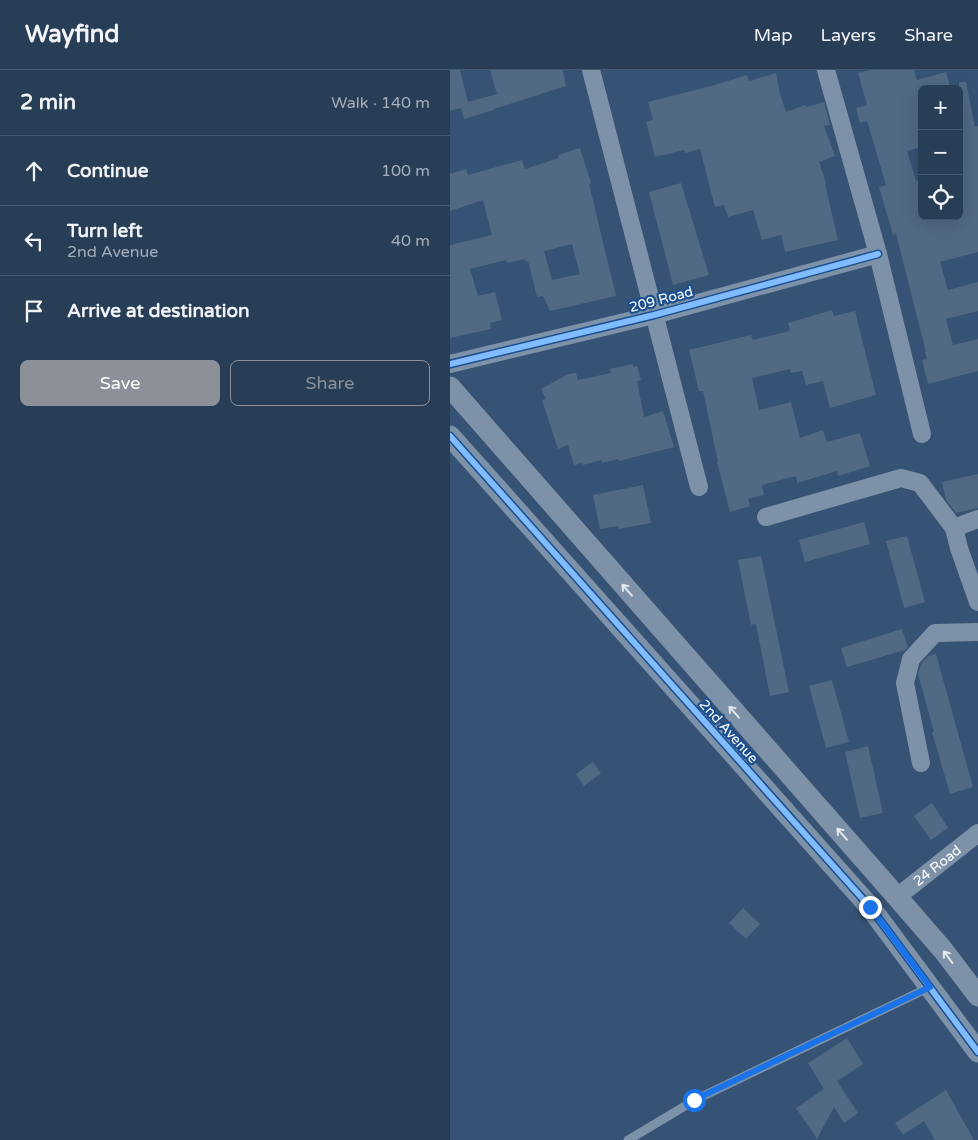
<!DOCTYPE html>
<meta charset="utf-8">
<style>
body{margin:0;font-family:"Varela Round",sans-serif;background:#344961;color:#f1f3f6}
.controls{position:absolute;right:15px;top:15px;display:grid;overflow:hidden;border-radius:8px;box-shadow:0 5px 20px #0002}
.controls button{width:45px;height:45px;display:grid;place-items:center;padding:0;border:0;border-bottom:1px solid #44576d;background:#283e57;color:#f1f3f6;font:25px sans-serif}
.stop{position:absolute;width:15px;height:15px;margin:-11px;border:4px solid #1a73e8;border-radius:50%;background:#fff}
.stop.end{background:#1a73e8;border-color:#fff;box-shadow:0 1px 5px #0008}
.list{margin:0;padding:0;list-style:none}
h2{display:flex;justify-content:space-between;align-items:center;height:65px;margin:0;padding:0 20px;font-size:21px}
h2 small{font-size:16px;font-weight:400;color:#a5aeba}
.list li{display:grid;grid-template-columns:32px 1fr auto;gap:15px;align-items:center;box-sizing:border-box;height:70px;padding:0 20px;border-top:1px solid #44576d}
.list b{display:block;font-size:19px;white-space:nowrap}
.list p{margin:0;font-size:16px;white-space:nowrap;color:#a5aeba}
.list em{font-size:16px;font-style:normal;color:#a5aeba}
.actions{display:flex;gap:10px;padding:15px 20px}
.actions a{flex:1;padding:11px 0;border:1px solid #8c9099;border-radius:8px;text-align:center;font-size:18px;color:#8c9099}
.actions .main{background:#8c9099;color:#fff}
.icon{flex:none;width:28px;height:28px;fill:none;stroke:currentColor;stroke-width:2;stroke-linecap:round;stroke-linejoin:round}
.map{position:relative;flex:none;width:528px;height:1070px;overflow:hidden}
header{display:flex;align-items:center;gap:30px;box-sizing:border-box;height:70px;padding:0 25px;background:#283e57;border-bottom:1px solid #44576d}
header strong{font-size:24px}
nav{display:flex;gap:28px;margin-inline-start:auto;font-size:18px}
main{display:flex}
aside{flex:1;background:#283e57}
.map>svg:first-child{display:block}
.building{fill:#526984;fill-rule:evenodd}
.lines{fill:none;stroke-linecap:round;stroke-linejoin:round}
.service{stroke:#7d92a8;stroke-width:9}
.minor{stroke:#7d92a8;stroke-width:18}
.tertiary{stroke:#7d92a8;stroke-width:21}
.cycleway-casing{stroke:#1b4f8f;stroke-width:9}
.cycleway{stroke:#80bcff;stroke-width:6}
.oneway{stroke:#e5e9ee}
.route{stroke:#1a73e8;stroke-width:6}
.labels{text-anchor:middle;stroke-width:4.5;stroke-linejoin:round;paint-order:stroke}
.street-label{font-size:14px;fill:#fff;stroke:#1b4f8f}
</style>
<header>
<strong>Wayfind</strong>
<nav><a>Map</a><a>Layers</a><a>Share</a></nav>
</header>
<main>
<aside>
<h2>2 min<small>Walk · 140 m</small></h2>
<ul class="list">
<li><svg class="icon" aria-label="ahead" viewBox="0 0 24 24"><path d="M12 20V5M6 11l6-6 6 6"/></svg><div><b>Continue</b></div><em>100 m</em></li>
<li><svg class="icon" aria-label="left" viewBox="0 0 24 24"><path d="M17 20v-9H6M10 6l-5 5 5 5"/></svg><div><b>Turn left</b><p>2nd Avenue</p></div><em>40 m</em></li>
<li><svg class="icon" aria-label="arrive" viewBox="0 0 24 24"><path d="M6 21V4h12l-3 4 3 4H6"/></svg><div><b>Arrive at destination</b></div></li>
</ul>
<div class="actions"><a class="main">Save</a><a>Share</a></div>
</aside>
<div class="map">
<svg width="528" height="1070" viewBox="0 0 528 1070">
<rect width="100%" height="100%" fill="#365274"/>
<!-- building -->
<path class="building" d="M0,0h10l8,32 29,-8 -7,-24h73l3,16 -72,23v1l-30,9 -3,-11 -11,3z
M420,0h44l3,10 29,-8 5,17h-29v58l-15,4 9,30 6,-2v37h37v-134h7l9,45 3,-1v126l-38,10 8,28 30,-8v29l-32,8 7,26 25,-6v32l-50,13 -6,-24 5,-1 -2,-7h1l-30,-118 -3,1 -14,-48 7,-2 -19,-64 -7,2 -4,-15 11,-3 -9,-32z
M326,3l4,21 6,18 19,-7 1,2 18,-5 6,23 -6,1 11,30 -16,6 7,21 -1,1 13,56 -53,12 -4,-17 -19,5 -9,-30 -25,7 -4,-12 -9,2 -15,-58 -15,4 -1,-3 -29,7 -9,-35 7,-2 -5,-18 63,-16 36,-11 2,6z
M130,78l11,35 -2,1 27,112 -66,15 -7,-15 -6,1 -9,-36 -2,1 -1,-3 -18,4 -1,-3 -36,9 8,27 17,-4 7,28 -12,3 1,6 -41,9v-93l42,-10 -9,-35 -33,11v-37l16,-5 2,6 54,-15 3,9 34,-11 -1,-3zM122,174l8,30 -28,6 -8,-29z
M231,113l28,92 -36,10 -24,-93z
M382,240l2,6 21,-5 21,84 -46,13 -7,-27 -17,4 -4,-14 -11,2 -1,-4 -38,9 7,32 32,-8 9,36 23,-8 4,12 33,-9 10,33 -32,10 -1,-5 -40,12 -1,-7 -34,9 2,10 -16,4 2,7 -20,6 -13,-50h1l-15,-71h-4l-10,-41 62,-15 2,5 37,-9 -2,-8z
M183,294v3l4,-1 4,14 -4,1 7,36 19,-6 11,36 -55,14 -1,-2 -16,4 -1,-3 -18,5 -1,-2 -8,2 -6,-20 -10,4 -16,-49 4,-1 -5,-10 27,-15 8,-1 2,7 33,-7 -1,-4z
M528,404v34l-22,5 -10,-13 -4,-18z
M193,415l8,38 -32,6 -1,-3 -18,3 -7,-34z
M414,452l6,22 -65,18 -6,-22z
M457,466l18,66 -21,6 -18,-67z
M311,486l28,136 -19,4 -14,-72 -5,1 -13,-65z
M452,559l6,18 -3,3 -58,17 -6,-19z
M486,584l37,133 -23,7 -18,-62h2l-16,-58 3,-10 7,-8z
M382,610l17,62 -23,6 -17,-62z
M418,676l15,67 -23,5 -15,-66z
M143,692l8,11 -17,13 -8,-12z
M482,733l16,25 -17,12 -17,-24z
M293,838l17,16 -14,15 -17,-16z
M397,968l16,26 -26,17 21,32 -14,10 -10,-16 -17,32 -21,-31 28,-19 -16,-26z
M496,1020l28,50h-39l-11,-19 -21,14 -8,-12z"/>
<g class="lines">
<!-- service -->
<path class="service" d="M178,1070l67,-40 235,-113"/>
<!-- minor -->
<g class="minor">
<path d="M141,0l108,417"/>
<path d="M376,0l52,184 44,180"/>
<path d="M0,294l204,-49 224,-61"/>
<path d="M316,447l135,-39 19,5 34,45"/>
<path d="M528,449l-24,9 5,20 19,54"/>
<path d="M471,693l-16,-80 6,-24 24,-26 43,-1"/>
<path id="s1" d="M447,827l81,-64"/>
</g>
<!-- tertiary -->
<path class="tertiary" d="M0,317l447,510 46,53 35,46
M0,366l420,471 108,145"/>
<defs>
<path id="cycleway" d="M0,294l204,-49 224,-61
M0,366l420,471 108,145"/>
</defs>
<!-- cycleway casing -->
<use href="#cycleway" class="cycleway-casing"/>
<!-- cycleway -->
<use href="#cycleway" class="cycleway"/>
</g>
<!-- one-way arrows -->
<defs><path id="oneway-shaft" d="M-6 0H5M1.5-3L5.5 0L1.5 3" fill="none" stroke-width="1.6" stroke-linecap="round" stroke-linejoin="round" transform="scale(1.25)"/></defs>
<g class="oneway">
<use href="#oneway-shaft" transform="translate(177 520) rotate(-131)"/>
<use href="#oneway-shaft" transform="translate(284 642) rotate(-131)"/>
<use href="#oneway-shaft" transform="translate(392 764) rotate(-131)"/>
<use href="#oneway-shaft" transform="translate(498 887) rotate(-127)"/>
</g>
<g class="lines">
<!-- route -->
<path class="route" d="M244,1030l236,-113 -60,-80"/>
</g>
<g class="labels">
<!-- street labels -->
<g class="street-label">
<text transform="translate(211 229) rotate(-15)" y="5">209 Road</text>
<text transform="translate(279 661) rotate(48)" y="5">2nd Avenue</text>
<text dy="5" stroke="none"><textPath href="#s1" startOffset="51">24 Road</textPath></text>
</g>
</g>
</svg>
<div class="controls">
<button>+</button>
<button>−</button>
<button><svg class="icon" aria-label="locate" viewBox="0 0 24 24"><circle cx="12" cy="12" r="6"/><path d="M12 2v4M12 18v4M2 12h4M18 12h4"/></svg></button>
</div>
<div class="stop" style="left:244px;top:1030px"></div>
<div class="stop end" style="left:420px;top:837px"></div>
</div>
</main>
